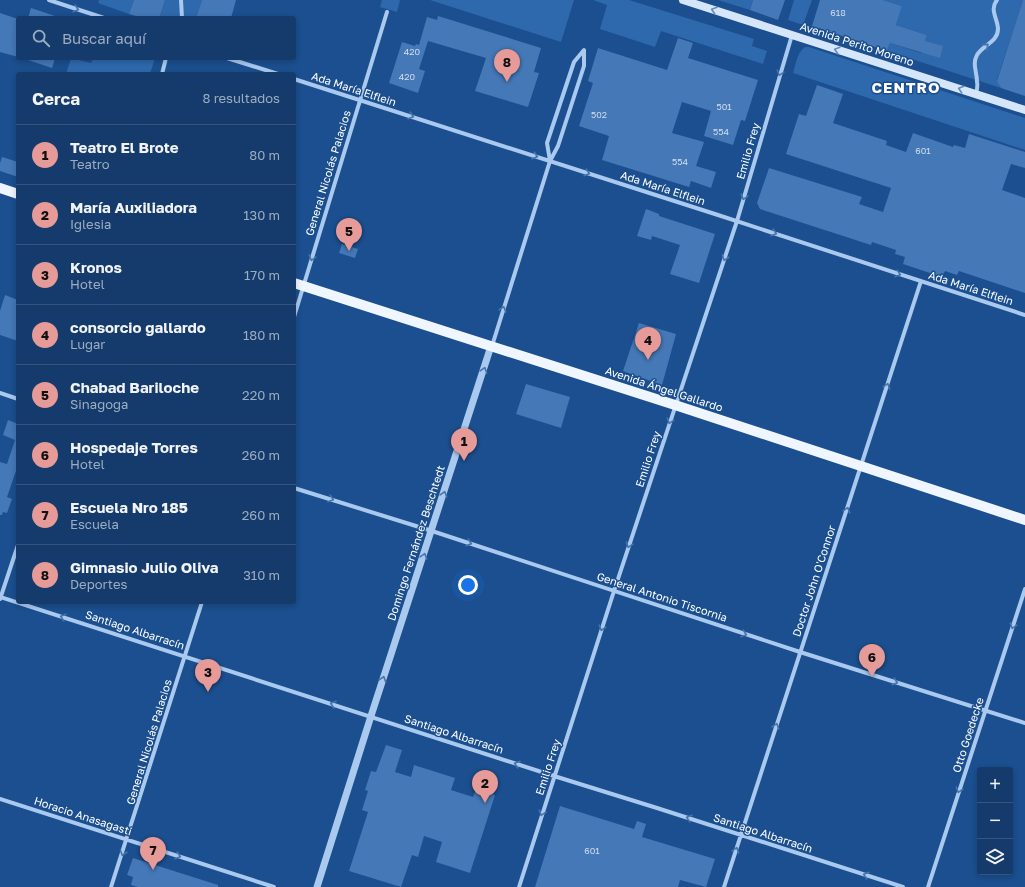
<!DOCTYPE html>
<html lang="es">
<meta charset="utf-8">
<style>
body{margin:0;font-family:"Golos Text",sans-serif;background:#1d4271;color:#f1f3f6}
.controls{position:absolute;right:12px;bottom:12px;display:grid;overflow:hidden;border-radius:4px;box-shadow:0 2px 6px #0003}
.controls button{width:36px;height:36px;display:grid;place-items:center;padding:0;border:0;border-bottom:1px solid #33557e;background:#143b6b;color:#f1f3f6;font:20px sans-serif}
.you{position:absolute;left:468px;top:585px;width:14px;height:14px;margin:-10px;border:3px solid #fff;border-radius:50%;background:#1a73e8;box-shadow:0 0 0 6px #1a73e833}
.badge{display:grid;place-items:center;width:26px;height:26px;border-radius:50%;background:#e69b98;color:#111;font-size:13px;font-weight:700}
.pin{position:absolute;translate:-50% -33px;filter:drop-shadow(0 1px 2px #0008)}
.pin::after{content:'';position:absolute;top:21px;width:14px;height:12px;background:inherit;clip-path:polygon(0 0,100% 0,50% 100%)}
.list{margin:0;padding:0;list-style:none}
h2{display:flex;justify-content:space-between;align-items:center;height:52px;margin:0;padding:0 16px;font-size:17px}
h2 small{font-size:13px;font-weight:400;color:#9dadc1}
.list li{display:grid;grid-template-columns:26px 1fr auto;gap:12px;align-items:center;box-sizing:border-box;height:60px;padding:0 16px;border-top:1px solid #33557e}
.list b{display:block;font-size:15px;white-space:nowrap}
.list p{margin:0;font-size:13px;white-space:nowrap;color:#9dadc1}
.list em{font-size:13px;font-style:normal;color:#9dadc1}
.icon{flex:none;width:22px;height:22px;fill:none;stroke:currentColor;stroke-width:2;stroke-linecap:round;stroke-linejoin:round}
.map{position:relative;flex:none;width:1025px;height:887px;overflow:hidden}
.search{position:absolute;background:#143b6b;box-shadow:0 2px 6px #0003;left:16px;top:16px;width:280px;height:44px;display:flex;align-items:center;gap:10px;box-sizing:border-box;padding:0 14px;border-radius:4px;color:#9dadc1;font-size:15px}
.panel{position:absolute;background:#143b6b;box-shadow:0 2px 6px #0003;left:16px;top:72px;width:280px;height:532px;border-radius:4px}
.map>svg:first-child{display:block}
.green{fill:#2e69ad}
.building{fill:#4478b7}
.lines{fill:none;stroke-linecap:round;stroke-linejoin:round}
.minor{stroke:#a9c9ee;stroke-width:4}
.tertiary{stroke:#a9c9ee;stroke-width:7}
.secondary{stroke:#d6e6fa;stroke-width:8}
.primary{stroke:#f0f6ff;stroke-width:10}
.oneway{stroke:#4674ac}
.oneway2{stroke:#668bba}
.labels{text-anchor:middle;stroke-width:3;stroke-linejoin:round;paint-order:stroke}
.number-label{font-size:9px;fill:#d0dded}
.street-label{font-size:11px;fill:#fff;stroke:#1b4f8f}
.district-label{font-size:15px;font-weight:bold;letter-spacing:1px;fill:#fff;stroke:#1b4f8f}
</style>
<div class="map">
<svg width="1025" height="887" viewBox="0 0 1025 887">
<rect width="100%" height="100%" fill="#1b4f8f"/>
<!-- green -->
<path class="green" d="M99,0h35l-5,14 -31,-11z
M165,0h37l-6,18h-40l4,-2z
M382,0h18l-3,12 -17,-5z
M430,0h144l-13,42z
M593,0h36l125,39 -2,7 15,5 -4,13 -102,-33 -6,16 -55,-18 7,-24z
M718,0h35l-3,10z
M794,0h18l-9,25 -15,-5z
M883,0h140l-26,80 4,8 -114,-37 3,-8 31,10 6,-18 -31,-10 6,-19z
M805,47h4l216,71v32l-232,-77c3,-9 4,-21 12,-26z
M71,58l20,5 2,-5h62l-5,16h-84z"/>
<!-- building -->
<path class="building" d="M134,0h31l-5,16 -4,2h-13l-14,-4z
M202,0h34l-5,18h-35z
M753,0h32l-7,20 -28,-10z
M820,0h63l19,6 -6,19 31,10 -2,6 18,5 -3,12 -50,-15 -3,8 -75,-25z
M1023,0h2v96l-24,-8 -4,-7z
M31,8l24,8v2h-27z
M0,13l18,6v38l-18,-5z
M438,16l103,32 -7,24 5,1 -11,34 -53,-16 11,-33 -58,-17 -9,28 6,2 -7,22 -29,-10 13,-41 13,4 1,-2 3,1 8,-28 10,3z
M678,38l15,5 -5,15 70,22 -13,41 -4,-1 -8,25 -29,-9 7,-25 -29,-9 -10,31 32,9 -8,24 20,6 -5,16 -20,-7 -2,6 -87,-27 7,-24 -30,-10 14,-43 -5,-2 10,-33 69,22z
M28,58h27l-3,10 -24,-8z
M817,85l26,9 -10,29 54,18 -1,4 20,7 7,-19 40,14 1,-2 11,3 4,-14 56,18v16l-14,-4 -9,26 23,8v95l-66,-22 -2,4 -12,-4 -3,6 -39,-13 2,-7 -10,-3 1,-4 -24,-8 -1,3 -111,-36 -3,-6 12,-35 93,29 -3,7 24,8 8,-24 -105,-34 13,-40 7,2z
M2,157l16,5v15l-18,-6v-8z
M646,209l13,5v2l56,18 -16,49 -29,-9 10,-29 -28,-9 -1,4 -14,-4z
M342,244l16,5 -3,9 -16,-5z
M5,295l13,5v41l-18,-6v-24z
M639,323l37,11 -14,51 -39,-14z
M526,384l44,13 -9,31 -45,-14z
M8,420l10,4v41l-11,32 5,2 -5,14 -4,-1 -1,3h-2v-53l7,2 8,-24 -12,-5z
M386,745l16,5 -7,22 16,5 3,-12 41,13 -4,12 22,7 3,-8 19,6 -25,78 -34,-11 6,-20 -18,-6 -6,21 -6,-2 -11,32 -52,-16 19,-59 -6,-2 6,-19 -3,-1 6,-19 5,1z
M560,806l74,23 3,-8 9,3 -4,13 73,22 -9,28 -26,-7 -2,7h-143z
M133,858l85,27v2h-80l-7,-2 2,-8 -6,-2z"/>
<g class="lines">
<!-- minor -->
<path class="minor" d="M49,0l55,18
M181,0l1,18
M584,50v16l-26,80 -8,15 -3,-18 27,-81z
M227,58l51,16
M162,74l4,-16
M294,79l424,136 307,100
M976,94c1,-4 2,-8 1,-12 0,-10 -5,-18 0,-27 6,-10 21,-13 21,-26 0,-10 -9,-19 -1,-29
M294,317l93,-305
M492,346l58,-185
M0,393l18,6
M294,488l138,43 368,121 225,71
M0,597l554,179 103,32 246,79
M0,599l18,-54
M0,799l274,88
M111,887l91,-285
M519,887l95,-296 123,-370 55,-186
M724,887l197,-606
M928,887l97,-298"/>
<!-- tertiary -->
<path class="tertiary" d="M317,887l54,-171 120,-370"/>
<!-- secondary -->
<path class="secondary" d="M683,0l342,110"/>
<!-- primary -->
<path class="primary" d="M0,188l18,6
M294,283l381,122 350,115"/>
</g>
<!-- one-way arrows -->
<defs><path id="oneway-chevron" d="M-2-3.5L2.5 0L-2 3.5" fill="none" stroke-width="1.6" stroke-linecap="round" stroke-linejoin="round"/></defs>
<g class="oneway">
<use href="#oneway-chevron" transform="translate(76 9) rotate(18)"/>
<use href="#oneway-chevron" transform="translate(986 46) rotate(-40)"/>
<use href="#oneway-chevron" transform="translate(780 73) rotate(107)"/>
<use href="#oneway-chevron" transform="translate(411 116) rotate(18)"/>
<use href="#oneway-chevron" transform="translate(535 156) rotate(18)"/>
<use href="#oneway-chevron" transform="translate(587 173) rotate(18)"/>
<use href="#oneway-chevron" transform="translate(744 197) rotate(106)"/>
<use href="#oneway-chevron" transform="translate(774 233) rotate(18)"/>
<use href="#oneway-chevron" transform="translate(312 258) rotate(107)"/>
<use href="#oneway-chevron" transform="translate(725 258) rotate(109)"/>
<use href="#oneway-chevron" transform="translate(898 274) rotate(18)"/>
<use href="#oneway-chevron" transform="translate(503 309) rotate(-73)"/>
<use href="#oneway-chevron" transform="translate(484 370) rotate(-72)"/>
<use href="#oneway-chevron" transform="translate(887 386) rotate(-72)"/>
<use href="#oneway-chevron" transform="translate(670 421) rotate(108)"/>
<use href="#oneway-chevron" transform="translate(444 494) rotate(-72)"/>
<use href="#oneway-chevron" transform="translate(331 499) rotate(18)"/>
<use href="#oneway-chevron" transform="translate(847 510) rotate(-72)"/>
<use href="#oneway-chevron" transform="translate(469 543) rotate(18)"/>
<use href="#oneway-chevron" transform="translate(629 545) rotate(108)"/>
<use href="#oneway-chevron" transform="translate(424 556) rotate(-72)"/>
<use href="#oneway-chevron" transform="translate(63 617) rotate(-162)"/>
<use href="#oneway-chevron" transform="translate(1013 626) rotate(108)"/>
<use href="#oneway-chevron" transform="translate(602 628) rotate(108)"/>
<use href="#oneway-chevron" transform="translate(744 634) rotate(18)"/>
<use href="#oneway-chevron" transform="translate(383 679) rotate(-72)"/>
<use href="#oneway-chevron" transform="translate(895 682) rotate(17)"/>
<use href="#oneway-chevron" transform="translate(333 704) rotate(-162)"/>
<use href="#oneway-chevron" transform="translate(776 726) rotate(-72)"/>
<use href="#oneway-chevron" transform="translate(517 764) rotate(-162)"/>
<use href="#oneway-chevron" transform="translate(959 790) rotate(108)"/>
<use href="#oneway-chevron" transform="translate(542 813) rotate(108)"/>
<use href="#oneway-chevron" transform="translate(689 818) rotate(-162)"/>
<use href="#oneway-chevron" transform="translate(736 850) rotate(-72)"/>
<use href="#oneway-chevron" transform="translate(123 853) rotate(109)"/>
<use href="#oneway-chevron" transform="translate(178 856) rotate(18)"/>
<use href="#oneway-chevron" transform="translate(866 875) rotate(-162)"/>
</g>
<g class="oneway2">
<use href="#oneway-chevron" transform="translate(714 10) rotate(-162)"/>
<use href="#oneway-chevron" transform="translate(837 50) rotate(-163)"/>
<use href="#oneway-chevron" transform="translate(961 89) rotate(-162)"/>
</g>
<g class="labels">
<!-- number labels -->
<g class="number-label">
<text x="838" y="16">618</text>
<text x="412" y="55">420</text>
<text x="407" y="80">420</text>
<text x="724" y="110">501</text>
<text x="599" y="118">502</text>
<text x="721" y="135">554</text>
<text x="923" y="154">601</text>
<text x="680" y="165">554</text>
<text x="592" y="854">601</text>
</g>
<!-- street labels -->
<g class="street-label">
<text transform="translate(857 44) rotate(18)" y="4">Avenida Perito Moreno</text>
<text transform="translate(354 89) rotate(18)" y="4">Ada María Elflein</text>
<text transform="translate(748 151) rotate(-74)" y="4">Emilio Frey</text>
<text transform="translate(328 173) rotate(-73)" y="4">General Nicolás Palacios</text>
<text transform="translate(663 188) rotate(18)" y="4">Ada María Elflein</text>
<text transform="translate(971 288) rotate(18)" y="4">Ada María Elflein</text>
<text transform="translate(664 389) rotate(18)" y="4">Avenida Ángel Gallardo</text>
<text transform="translate(648 459) rotate(-72)" y="4">Emilio Frey</text>
<text transform="translate(416 543) rotate(-72)" y="4">Domingo Fernández Beschtedt</text>
<text transform="translate(814 581) rotate(-72)" y="4">Doctor John O'Connor</text>
<text transform="translate(662 597) rotate(18)" y="4">General Antonio Tiscornia</text>
<text transform="translate(135 630) rotate(18)" y="4">Santiago Albarracín</text>
<text transform="translate(454 734) rotate(18)" y="4">Santiago Albarracín</text>
<text transform="translate(968 735) rotate(-72)" y="4">Otto Goedecke</text>
<text transform="translate(149 742) rotate(-73)" y="4">General Nicolás Palacios</text>
<text transform="translate(548 767) rotate(-72)" y="4">Emilio Frey</text>
<text transform="translate(83 816) rotate(18)" y="4">Horacio Anasagasti</text>
<text transform="translate(763 833) rotate(18)" y="4">Santiago Albarracín</text>
</g>
<!-- district labels -->
<g class="district-label">
<text x="906" y="93">CENTRO</text>
</g>
</g>
</svg>
<div class="controls">
<button>+</button>
<button>−</button>
<button><svg class="icon" aria-label="layers" viewBox="0 0 24 24"><path d="M12 4l9 5-9 5-9-5zM3 14l9 5 9-5"/></svg></button>
</div>
<div class="you"></div>
<div class="pin badge" style="left:464px;top:461px">1</div>
<div class="pin badge" style="left:485px;top:803px">2</div>
<div class="pin badge" style="left:208px;top:692px">3</div>
<div class="pin badge" style="left:648px;top:360px">4</div>
<div class="pin badge" style="left:349px;top:251px">5</div>
<div class="pin badge" style="left:872px;top:677px">6</div>
<div class="pin badge" style="left:153px;top:870px">7</div>
<div class="pin badge" style="left:507px;top:82px">8</div>
<div class="search"><svg class="icon" aria-label="search" viewBox="0 0 24 24"><circle cx="10" cy="10" r="6"/><path d="M15 15l6 6"/></svg>Buscar aquí</div>
<section class="panel">
<h2>Cerca<small>8 resultados</small></h2>
<ul class="list">
<li><span class="badge">1</span><div><b>Teatro El Brote</b><p>Teatro</p></div><em>80 m</em></li>
<li><span class="badge">2</span><div><b>María Auxiliadora</b><p>Iglesia</p></div><em>130 m</em></li>
<li><span class="badge">3</span><div><b>Kronos</b><p>Hotel</p></div><em>170 m</em></li>
<li><span class="badge">4</span><div><b>consorcio gallardo</b><p>Lugar</p></div><em>180 m</em></li>
<li><span class="badge">5</span><div><b>Chabad Bariloche</b><p>Sinagoga</p></div><em>220 m</em></li>
<li><span class="badge">6</span><div><b>Hospedaje Torres</b><p>Hotel</p></div><em>260 m</em></li>
<li><span class="badge">7</span><div><b>Escuela Nro 185</b><p>Escuela</p></div><em>260 m</em></li>
<li><span class="badge">8</span><div><b>Gimnasio Julio Oliva</b><p>Deportes</p></div><em>310 m</em></li>
</ul>
</section>
</div>
